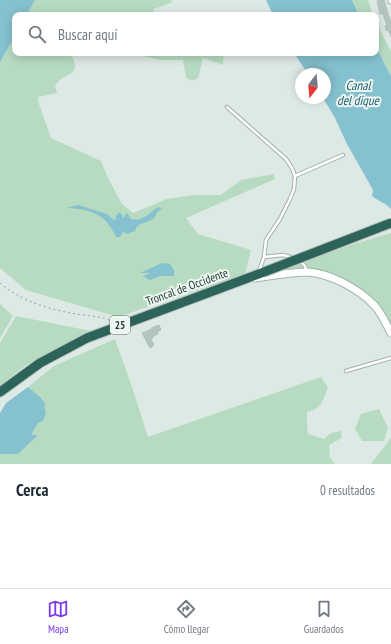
<!DOCTYPE html>
<html lang="es">
<meta charset="utf-8">
<style>
body{margin:0;font-family:"PT Sans Narrow",sans-serif;background:#f6f6f7;color:#1f2937}
.compass{position:absolute;left:295px;top:68px;width:36px;height:36px;border-radius:50%;background:#fff;box-shadow:0 2px 10px #0003;rotate:196deg}
.list{margin:0;padding:0;list-style:none}
h2{display:flex;justify-content:space-between;align-items:center;height:52px;margin:0;padding:0 16px;font-size:17px}
h2 small{font-size:13px;font-weight:400;color:#747a83}
.icon{flex:none;width:22px;height:22px;fill:none;stroke:currentColor;stroke-width:2;stroke-linecap:round;stroke-linejoin:round}
.map{position:relative;flex:none;width:391px;height:464px;overflow:hidden}
.search{position:absolute;background:#fff;box-shadow:0 2px 10px #0003;left:12px;right:12px;top:12px;height:44px;display:flex;align-items:center;gap:10px;box-sizing:border-box;padding:0 14px;border-radius:8px;color:#747a83;font-size:15px}
.sheet{height:124px;background:#fff}
nav{display:flex;justify-content:space-around;align-items:center;box-sizing:border-box;height:56px;border-top:1px solid #e0e1e3;background:#fff;font-size:11px;color:#747a83}
nav a{display:grid;justify-items:center;gap:2px}
nav .on{color:#7c3aed}
.map>svg:first-child{display:block}
.green{fill:#b6dbc1}
.water{fill:#85c1cf}
.building{fill:#b3c4bd;stroke:#b0c2bc}
.lines{fill:none;stroke-linecap:round;stroke-linejoin:round}
.lane-casing{stroke:#a0b0ab;stroke-width:4.5}
.street-casing{stroke:#a0b0ab;stroke-width:7}
.secondary-casing{stroke:#9db5ad;stroke-width:9}
.highway-casing{stroke:#bcc3c2;stroke-width:11}
.path{stroke:#7eada0;stroke-width:1;stroke-dasharray:2 3;stroke-linecap:butt}
.lane{stroke:#fff;stroke-width:2.5}
.street{stroke:#fff;stroke-width:5}
.secondary{stroke:#fff;stroke-width:7}
.highway{stroke:#2c645a;stroke-width:9}
.highway-bridge-casing{stroke:#bcc3c2;stroke-width:11;stroke-linecap:butt}
.highway-bridge{stroke:#2c645a;stroke-width:9}
.labels{text-anchor:middle;stroke-width:4;stroke-linejoin:round;paint-order:stroke}
.shield{fill:#eef6f2;stroke:#5d716c;stroke-width:1}
.shield-label{font-size:11px;font-weight:bold;fill:#1f3832}
.street-label{font-size:12px;fill:#1f3832;stroke:#eef6f2}
.water-label{font-size:13px;font-style:italic;fill:#1b6173;stroke:#eef6f2}
</style>
<div class="map">
<svg width="391" height="464" viewBox="0 0 391 464">
<rect width="100%" height="100%" fill="#dde9e4"/>
<!-- green -->
<path class="green" d="M35,0h137l-1,3 -18,6 1,6h-127z
M352,0h16l5,15h-14z
M376,22l15,29v25l-15,-29z
M15,36v17h54c5,6 11,15 1,21 -3,2 -6,3 -9,5 -2,1 -4,5 -6,7l2,7 -19,4 1,7 12,34 50,23 8,19 13,24 11,9 34,-14 27,-4h27l20,-15 33,-6 1,5 -89,39 12,16 53,16 -6,24 -127,43 -92,-27 -26,-22v-206z
M129,53h95l-1,12 -20,-7 -5,20 -6,3 -6,-3 -3,-18h-23z
M391,233v100l-16,-26 -25,-20 -43,-15 -94,14z
M0,304l13,12 -13,22z
M16,316l80,16 -32,13 -38,20 -26,21v-43z
M115,339l17,48 16,50 173,-60 7,10c-5,13 -6,22 -21,25v11l1,11 16,5 7,-6 10,-2 1,7 -13,7 1,13 5,6h-335v-10h18l19,-18 -6,-1 7,-12 2,-26 -12,-10 26,-21z
M379,409l9,19 -4,13h-22l-7,-12 6,-15z
M391,438v26h-20z"/>
<!-- water -->
<path class="water" d="M0,0h35l-8,15h-12v21l-15,26z
M266,0h86l7,15h-86z
M376,47l15,29v133c-5,-6 -13,-8 -19,-13l1,-6 -26,-46 -12,-26 -12,-20h2v-24h-17l-14,-21h82z
M78,205l29,9 8,7 1,-6 4,-3 3,6 4,-5 4,6c11,3 19,-6 27,-12l4,2 -5,3c-2,13 -19,7 -22,19l-8,3 -4,-2 -3,5h-4c-10,-24 -27,-28 -50,-29z
M162,263l8,1 4,6v6h-14l-10,4 -7,-4 8,-3h-11z
M28,387l12,10 6,8 -2,2 2,6 -3,8 -5,2 -7,12h7l-20,19h-18v-41l6,-10z"/>
<!-- building -->
<path class="building" d="M379,0h5l7,23v14l-3,-7 -2,1 -1,-5h2l-4,-12h-3l-3,-13z
M159,325l2,5 -4,2 1,2 -5,2 1,1 -3,2 3,6 -4,3 -8,-15 10,-4 -1,-1z"/>
<g class="lines">
<defs>
<path id="lane" d="M227,107l59,52 6,9 3,8 -1,13 -4,10 -10,20 -14,21 -2,17 -5,14
M295,176l48,-21
M264,257l19,-2 11,3
M300,261l5,5 1,4
M346,371l45,-13"/>
<path id="street" d="M391,0v1"/>
<path id="secondary" d="M255,278c17,-2 35,-6 52,-6 23,1 52,17 68,34 7,8 11,18 16,27"/>
<path id="highway" d="M0,392l40,-29 47,-25 177,-66"/>
</defs>
<!-- lane casing -->
<use href="#lane" class="lane-casing"/>
<!-- street casing -->
<use href="#street" class="street-casing"/>
<!-- secondary casing -->
<use href="#secondary" class="secondary-casing"/>
<!-- highway casing -->
<use href="#highway" class="highway-casing"/>
<!-- path -->
<path class="path" d="M0,283c21,18 50,27 77,31 10,2 25,2 34,7"/>
<!-- lane -->
<use href="#lane" class="lane"/>
<!-- street -->
<use href="#street" class="street"/>
<!-- secondary -->
<use href="#secondary" class="secondary"/>
<!-- highway -->
<use href="#highway" class="highway"/>
<defs>
<path id="highway-bridge" d="M264,272l127,-49"/>
</defs>
<!-- highway-bridge casing -->
<use href="#highway-bridge" class="highway-bridge-casing"/>
<!-- highway-bridge -->
<use href="#highway-bridge" class="highway-bridge"/>
</g>
<g class="labels">
<!-- shield labels -->
<rect class="shield" x="110" y="316" width="20" height="18" rx="3"/>
<g class="shield-label">
<text x="120" y="329">25</text>
</g>
<!-- street labels -->
<g class="street-label">
<text transform="translate(187 287) rotate(-20)" y="4">Troncal de Occidente</text>
</g>
<!-- water labels -->
<g class="water-label">
<text x="358" y="90">Canal<tspan x="358" dy="15">del dique</tspan></text>
</g>
</g>
</svg>
<svg class="compass" viewBox="-18 -18 36 36"><path d="M0-13l5 13h-10z" fill="#e53935"/><path d="M0 13l5-13h-10z" fill="#747a83"/></svg>
<div class="search"><svg class="icon" aria-label="search" viewBox="0 0 24 24"><circle cx="10" cy="10" r="6"/><path d="M15 15l6 6"/></svg>Buscar aquí</div>
</div>
<section class="sheet">
<h2>Cerca<small>0 resultados</small></h2>
<ul class="list">
</ul>
</section>
<nav>
<a class="on"><svg class="icon" aria-label="map" viewBox="0 0 24 24"><path d="M3 6l6-2 6 2 6-2v14l-6 2-6-2-6 2zM9 4v14M15 6v14"/></svg>Mapa</a>
<a><svg class="icon" aria-label="directions" viewBox="0 0 24 24"><path d="M12 3l9 9-9 9-9-9zM9 14v-3h6M13 9l2 2-2 2"/></svg>Cómo llegar</a>
<a><svg class="icon" aria-label="saved" viewBox="0 0 24 24"><path d="M7 4h10v16l-5-4-5 4z"/></svg>Guardados</a>
</nav>
